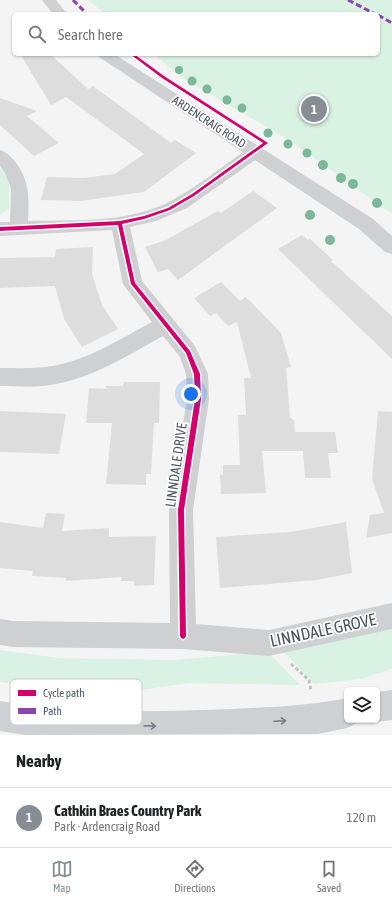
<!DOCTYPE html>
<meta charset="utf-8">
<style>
body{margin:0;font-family:"Asap Condensed",sans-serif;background:#f6f6f6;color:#202124}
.controls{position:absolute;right:12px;bottom:12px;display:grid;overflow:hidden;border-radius:6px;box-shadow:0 1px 3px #0004}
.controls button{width:36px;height:36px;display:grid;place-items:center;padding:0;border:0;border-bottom:1px solid #e0e0e0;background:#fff;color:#202124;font:20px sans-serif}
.you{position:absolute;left:191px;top:394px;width:14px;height:14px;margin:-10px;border:3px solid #fff;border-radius:50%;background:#1a73e8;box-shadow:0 0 0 6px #1a73e833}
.badge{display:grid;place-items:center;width:26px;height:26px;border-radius:50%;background:#868d94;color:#fff;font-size:13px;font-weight:700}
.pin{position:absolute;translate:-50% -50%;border:2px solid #fff;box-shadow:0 1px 4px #0006}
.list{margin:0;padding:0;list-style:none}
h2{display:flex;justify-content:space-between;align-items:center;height:52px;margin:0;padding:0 16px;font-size:17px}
h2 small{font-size:13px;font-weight:400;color:#757577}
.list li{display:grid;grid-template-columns:26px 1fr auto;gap:12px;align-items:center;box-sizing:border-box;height:60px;padding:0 16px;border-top:1px solid #e0e0e0}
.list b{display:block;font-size:15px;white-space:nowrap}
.list p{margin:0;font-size:13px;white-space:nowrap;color:#757577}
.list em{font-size:13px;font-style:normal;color:#757577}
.icon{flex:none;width:22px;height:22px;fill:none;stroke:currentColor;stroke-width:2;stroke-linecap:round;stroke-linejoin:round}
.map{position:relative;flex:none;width:392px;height:735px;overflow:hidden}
.search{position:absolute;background:#fff;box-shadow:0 1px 3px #0004;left:12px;right:12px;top:12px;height:44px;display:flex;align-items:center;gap:10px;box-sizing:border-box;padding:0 14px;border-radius:6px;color:#757577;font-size:15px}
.sheet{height:112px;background:#fff}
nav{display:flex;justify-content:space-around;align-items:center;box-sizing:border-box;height:56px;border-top:1px solid #e0e0e0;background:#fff;font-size:11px;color:#757577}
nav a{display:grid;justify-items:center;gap:2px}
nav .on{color:#868d94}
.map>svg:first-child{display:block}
.green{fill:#d9f2e3}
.building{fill:#ddddde}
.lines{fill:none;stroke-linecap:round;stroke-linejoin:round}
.path{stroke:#bcc7c4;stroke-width:3;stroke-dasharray:3.5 2.5;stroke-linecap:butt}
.minor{fill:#ced0d2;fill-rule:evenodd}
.tertiary{fill:#ced0d2;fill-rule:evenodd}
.secondary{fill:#ced0d4;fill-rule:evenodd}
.quiet{stroke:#8e44ad;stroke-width:3;stroke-dasharray:6 3;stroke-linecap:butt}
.cycleway-casing{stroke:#fff;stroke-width:3}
.cycleway{fill:#d6006c;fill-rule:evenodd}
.tree{fill:#7ab899}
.oneway{stroke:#727b84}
.labels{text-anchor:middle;stroke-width:3.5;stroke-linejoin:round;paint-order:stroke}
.far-street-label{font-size:12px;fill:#4a5661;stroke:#fff}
.street-label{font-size:14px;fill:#4a5661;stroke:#fff}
.near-street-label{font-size:17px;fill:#4a5661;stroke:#fff}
.key{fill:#fff;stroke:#c9ccd0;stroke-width:1}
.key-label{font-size:11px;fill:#4a5661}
</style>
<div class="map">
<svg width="392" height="735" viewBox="0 0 392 735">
<rect width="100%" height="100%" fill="#f4f4f4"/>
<!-- green -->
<path class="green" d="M88,0h304v214l-100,-72 -111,-65 -28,-23h225v-40h-273z
M0,168l9,11v30l-9,5z
M392,629v40l-31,10 -47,5 -34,-36z
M0,650l59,8 114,2 95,-8 32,33 -110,-2 -65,9 -44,1 -81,-11z"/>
<!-- building -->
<path class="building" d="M20,54h30l38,35 5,-3 78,57 4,-3 21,13 -52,39 -64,9 -39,-1 6,-23 36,1 32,-4 29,-20 -78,-57 -15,8z
M0,98l37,13 -10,5 32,27 -25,13 -34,-31z
M253,191l24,17 -99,72 -10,-11 -10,3 -13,-25 21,-7 52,-29 3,2z
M302,235l6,5 2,-1 23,21 -2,1 61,55v43l-114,-110z
M93,247l-1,27 10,31 16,24 -36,18 -18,-28 -9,-33 -55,2v-30l55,-1 1,-8z
M221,282l19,19 6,-4 35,36 10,34 -5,1 4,50 4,2 1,12h40l3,21h-10l3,25h-26l-2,-27h-41l4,42 -45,1 -1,-19h3v-10h17l-2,-50h8l-2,-37h7l-14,-56 -9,4 -12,-13 -6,3 -16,-18z
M124,382h36l-1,41h-5l-3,51h-5v11l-40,-1 6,-61h-26l3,-35 18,1 -2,-3h18z
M0,411l66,3 -7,40 -59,-2z
M378,411l14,1v121l-26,5 4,-23 14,-2 -12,-34z
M46,513l19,1 -3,17 47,-3v9l47,-1 -2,49 -20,1v-5h-13l1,-4 -56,4v-3l-34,-2 1,-5 -33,-3v-46l43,6z
M346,522l6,51 -35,7 -97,8 -4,-51 75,-5z"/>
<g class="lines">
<!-- path -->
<path class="path" d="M291,664l18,16 2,11"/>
<!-- minor -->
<path class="minor" d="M255,146l6,2 2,4 -2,4 -74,52 -31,13 -26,6 12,54 53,65 13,28 1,25 -16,111 3,114 73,6 123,-27v26l-123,27 -86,-7 -170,-2 -13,-2v-26l13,2 157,2 -1,-113 18,-111 -1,-25 -6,-17 -17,-21c-36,20 -72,43 -113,49 -17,3 -33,1 -50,1v-18c17,0 35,1 52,-2 36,-6 68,-27 100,-44l-29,-38 -11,-54 -112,6v-14h10l1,-33 -5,-14 -6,-9v-16c7,2 12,8 17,14 13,18 12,36 11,57 45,-1 95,2 137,-17 30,-15 56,-37 84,-56z"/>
<!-- tertiary -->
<path class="tertiary" d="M42,0h14l11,14h-14z
M96,54h18l259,165 19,17v18l-7,-2 -26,-23 -260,-172z"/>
<!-- secondary -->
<path class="secondary" d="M392,690v30l-15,2 -4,-2h4v-28z
M347,698v22h12l-2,3 -10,5 -29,6 -293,1 -25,-4v-30c77,13 155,11 233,8 38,-2 76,-3 114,-11z"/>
<!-- quiet -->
<path class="quiet" d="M73,0l14,14
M348,0l27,14
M378,15l14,8"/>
<defs>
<path id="cycleway" d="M130,54h4l30,22 104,67 -74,53 -24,14 -26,9 -22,5 13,59 55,68 10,23 1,25 -17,111 2,126 -1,2 -2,1 -2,-1 -1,-2 -2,-126 17,-111 -1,-25 -8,-21 -55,-69 -13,-59 -118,6v-4l120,-6 24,-5 24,-8 24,-14 71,-51 -101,-65z"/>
</defs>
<!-- cycleway casing -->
<use href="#cycleway" class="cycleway-casing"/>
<!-- cycleway -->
<use href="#cycleway" class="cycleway"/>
</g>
<!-- trees -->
<g class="tree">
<circle cx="179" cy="70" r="4"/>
<circle cx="192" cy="81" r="4.5"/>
<circle cx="207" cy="89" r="4.5"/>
<circle cx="227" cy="100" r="4.5"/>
<circle cx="242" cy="108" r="4.5"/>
<circle cx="268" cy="133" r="4.5"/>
<circle cx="288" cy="144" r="4.5"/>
<circle cx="307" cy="153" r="4.5"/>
<circle cx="323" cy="165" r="5"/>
<circle cx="341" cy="178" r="5"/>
<circle cx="353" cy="184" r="5"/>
<circle cx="377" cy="203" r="5"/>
<circle cx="310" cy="215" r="5"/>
<circle cx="330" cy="240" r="5"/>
</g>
<!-- one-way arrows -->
<defs><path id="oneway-shaft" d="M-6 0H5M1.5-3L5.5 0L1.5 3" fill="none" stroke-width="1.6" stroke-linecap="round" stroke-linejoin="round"/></defs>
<g class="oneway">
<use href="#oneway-shaft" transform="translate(280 721) rotate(-3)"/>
<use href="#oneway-shaft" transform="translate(150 726) rotate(2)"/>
</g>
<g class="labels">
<!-- far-street labels -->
<g class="far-street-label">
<text transform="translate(209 122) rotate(33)" y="4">ARDENCRAIG ROAD</text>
</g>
<!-- street labels -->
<g class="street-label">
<text transform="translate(176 465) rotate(-82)" y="5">LINNDALE DRIVE</text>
</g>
<!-- near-street labels -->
<g class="near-street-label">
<text transform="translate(323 630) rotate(-12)" y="6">LINNDALE GROVE</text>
</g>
</g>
<!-- legend -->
<rect x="10" y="679" width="132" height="46" rx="6" class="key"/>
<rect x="18" y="690" width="18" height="6" fill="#d6006c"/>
<rect x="18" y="708" width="18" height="6" fill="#8e44ad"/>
<g class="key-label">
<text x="43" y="697">Cycle path</text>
<text x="43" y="715">Path</text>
</g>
</svg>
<div class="controls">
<button><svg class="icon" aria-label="layers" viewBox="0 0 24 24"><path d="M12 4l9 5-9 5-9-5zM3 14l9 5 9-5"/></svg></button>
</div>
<div class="you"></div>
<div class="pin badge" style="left:314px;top:109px">1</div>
<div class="search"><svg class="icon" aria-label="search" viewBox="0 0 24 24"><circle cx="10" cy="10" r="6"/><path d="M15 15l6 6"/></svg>Search here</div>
</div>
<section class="sheet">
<h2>Nearby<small></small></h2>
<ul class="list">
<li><span class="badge">1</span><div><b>Cathkin Braes Country Park</b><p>Park · Ardencraig Road</p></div><em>120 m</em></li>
</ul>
</section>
<nav>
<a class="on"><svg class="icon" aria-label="map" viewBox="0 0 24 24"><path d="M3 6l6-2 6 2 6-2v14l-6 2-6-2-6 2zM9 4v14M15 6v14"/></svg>Map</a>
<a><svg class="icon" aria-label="directions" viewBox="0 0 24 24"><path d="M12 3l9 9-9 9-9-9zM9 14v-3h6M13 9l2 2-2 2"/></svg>Directions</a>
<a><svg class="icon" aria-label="saved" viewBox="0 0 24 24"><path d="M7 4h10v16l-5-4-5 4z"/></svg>Saved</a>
</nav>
